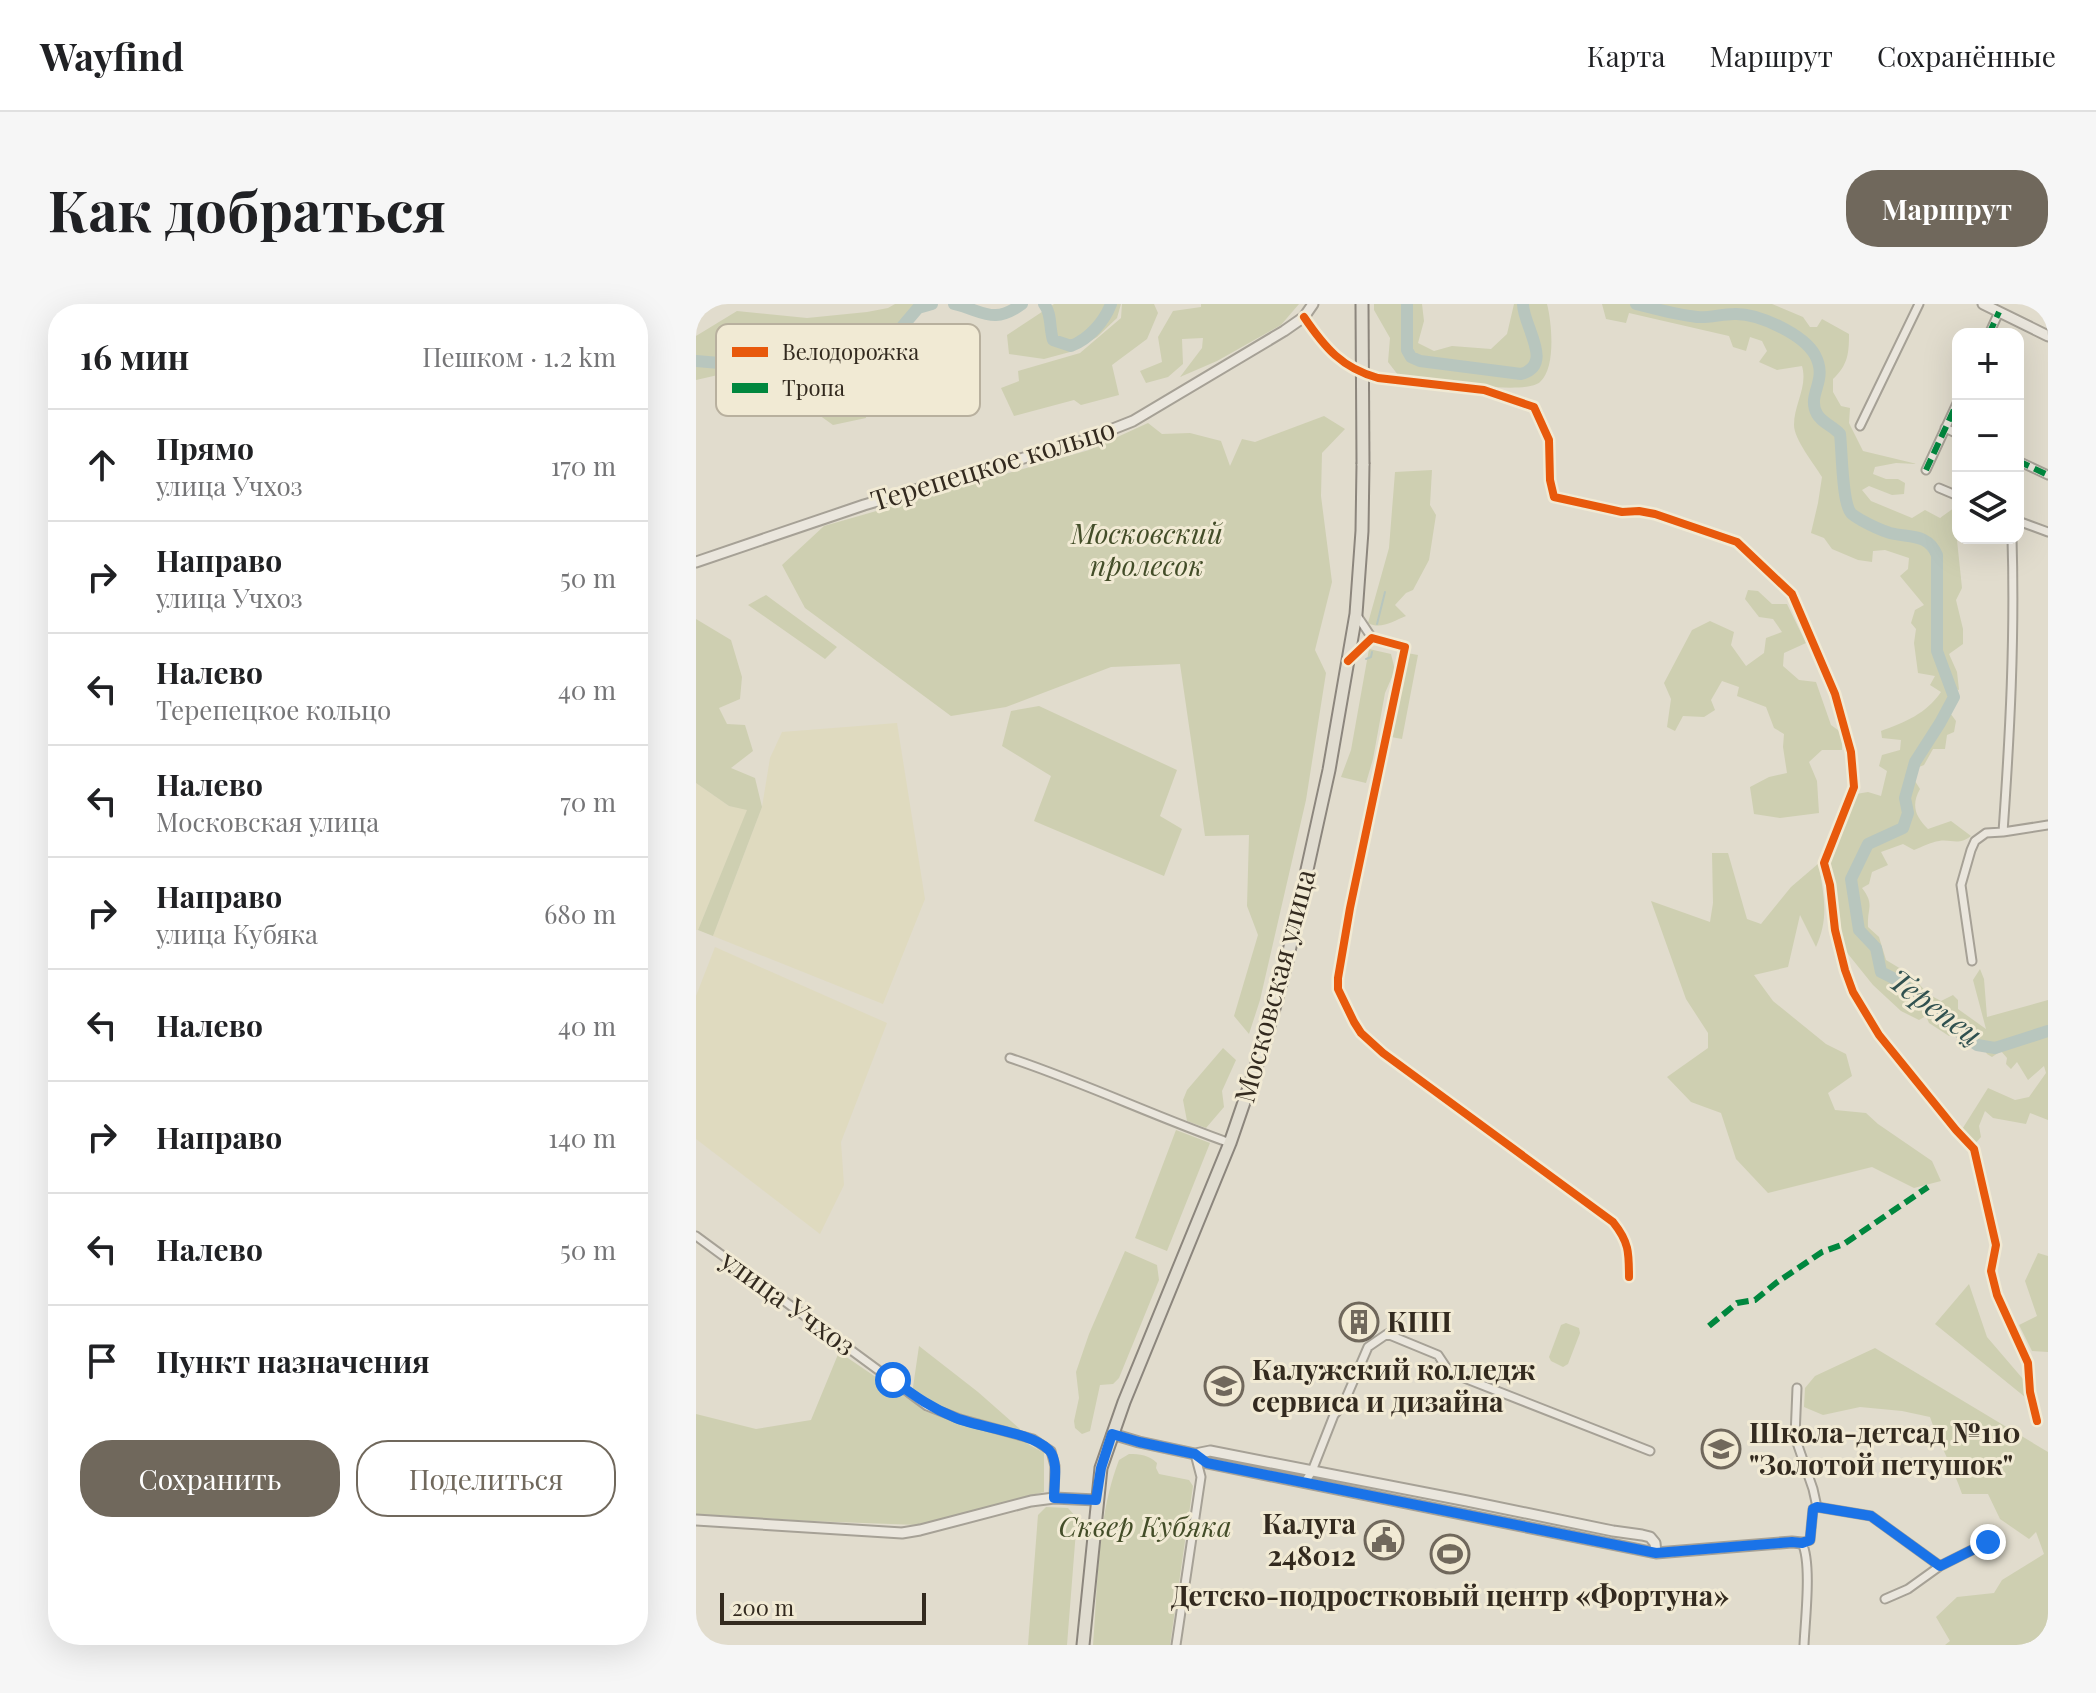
<!DOCTYPE html>
<html lang="ru">
<meta charset="utf-8">
<style>
body{margin:0;font-family:"Playfair Display",serif;background:#f6f6f6;color:#202124}
.controls{position:absolute;right:24px;top:24px;display:grid;overflow:hidden;border-radius:16px;box-shadow:0 8px 32px #0002}
.controls button{width:72px;height:72px;display:grid;place-items:center;padding:0;border:0;border-bottom:2px solid #e0e0e0;background:#fff;color:#202124;font:40px sans-serif}
.scale{position:absolute;left:24px;bottom:20px;width:206px;box-sizing:border-box;padding-left:8px;border:4px solid #332a1f;border-top:0;font-size:22px;line-height:28px;white-space:nowrap;color:#332a1f;-webkit-text-stroke:6px #f1ead4;paint-order:stroke}
.stop{position:absolute;width:24px;height:24px;margin:-18px;border:6px solid #1a73e8;border-radius:50%;background:#fff}
.stop.end{background:#1a73e8;border-color:#fff;box-shadow:0 2px 8px #0008}
.list{margin:0;padding:0;list-style:none}
h2{display:flex;justify-content:space-between;align-items:center;height:104px;margin:0;padding:0 32px;font-size:34px}
h2 small{font-size:26px;font-weight:400;color:#757577}
.list li{display:grid;grid-template-columns:52px 1fr auto;gap:24px;align-items:center;box-sizing:border-box;height:112px;padding:0 32px;border-top:2px solid #e0e0e0}
.list b{display:block;font-size:30px;white-space:nowrap}
.list p{margin:0;font-size:26px;white-space:nowrap;color:#757577}
.list em{font-size:26px;font-style:normal;color:#757577}
.actions{display:flex;gap:16px;padding:24px 32px}
.actions a{flex:1;padding:18px 0;border:2px solid #70685c;border-radius:32px;text-align:center;font-size:28px;color:#70685c}
.actions .main{background:#70685c;color:#fff}
.icon{flex:none;width:44px;height:44px;fill:none;stroke:currentColor;stroke-width:2;stroke-linecap:round;stroke-linejoin:round}
.map{position:relative;flex:none;width:1352px;height:1341px;overflow:hidden;border-radius:32px}
header{display:flex;align-items:center;gap:48px;box-sizing:border-box;height:112px;padding:0 40px;background:#fff;border-bottom:2px solid #e0e0e0}
header strong{font-size:38px}
nav{display:flex;gap:44px;margin-inline-start:auto;font-size:28px}
.intro{display:flex;align-items:center;justify-content:space-between;box-sizing:border-box;height:192px;padding:0 48px}
h1{margin:0;font-size:56px}
.button{padding:20px 36px;border-radius:32px;background:#70685c;color:#fff;font-size:28px;font-weight:700}
main{display:flex;gap:48px;padding:0 48px}
aside{flex:1;background:#fff;border-radius:32px;box-shadow:0 8px 32px #0002}
.map>svg:first-child{display:block}
.farmland{fill:#dfdabf}
.green{fill:#cecfb1}
.lines{fill:none;stroke-linecap:round;stroke-linejoin:round}
.stream{stroke:#b8c6be;stroke-width:2}
.river{stroke:#b8c6be;stroke-width:12}
.minor-casing{stroke:#a6a196;stroke-width:11}
.tertiary-casing{stroke:#a6a196;stroke-width:13}
.primary-casing{stroke:#8c867d;stroke-width:15}
.minor{stroke:#eae6dd;stroke-width:7}
.tertiary{stroke:#eae6dd;stroke-width:9}
.primary{stroke:#e0dcd0;stroke-width:11}
.primary-bridge-casing{stroke:#8c867d;stroke-width:15;stroke-linecap:butt}
.primary-bridge{stroke:#e0dcd0;stroke-width:11}
.quiet{stroke:#00873e;stroke-width:6;stroke-dasharray:12 6;stroke-linecap:butt}
.cycleway-casing{stroke:#f1ead4;stroke-width:13}
.cycleway{stroke:#e8590c;stroke-width:8}
.route{stroke:#1a73e8;stroke-width:10}
.labels{text-anchor:middle;stroke-width:6;stroke-linejoin:round;paint-order:stroke}
.street-label{font-size:28px;fill:#332a1f;stroke:#f1ead4}
.park-label{font-size:28px;font-style:italic;fill:#434d28;stroke:#f1ead4}
.poi-label{font-size:28px;font-weight:bold;fill:#332a1f;stroke:#f1ead4;text-anchor:start}
.water-label{font-size:30px;font-style:italic;fill:#305150;stroke:#f1ead4}
.key{fill:#f1ead4;stroke:#b8b09e;stroke-width:2}
.key-label{font-size:22px;fill:#332a1f}
</style>
<header>
<strong>Wayfind</strong>
<nav><a>Карта</a><a>Маршрут</a><a>Сохранённые</a></nav>
</header>
<div class="intro"><h1>Как добраться</h1><a class="button">Маршрут</a></div>
<main>
<aside>
<h2>16 мин<small>Пешком · 1.2 km</small></h2>
<ul class="list">
<li><svg class="icon" aria-label="ahead" viewBox="0 0 24 24"><path d="M12 20V5M6 11l6-6 6 6"/></svg><div><b>Прямо</b><p>улица Учхоз</p></div><em>170 m</em></li>
<li><svg class="icon" aria-label="right" viewBox="0 0 24 24"><path d="M7 20v-9h11M14 6l5 5-5 5"/></svg><div><b>Направо</b><p>улица Учхоз</p></div><em>50 m</em></li>
<li><svg class="icon" aria-label="left" viewBox="0 0 24 24"><path d="M17 20v-9H6M10 6l-5 5 5 5"/></svg><div><b>Налево</b><p>Терепецкое кольцо</p></div><em>40 m</em></li>
<li><svg class="icon" aria-label="left" viewBox="0 0 24 24"><path d="M17 20v-9H6M10 6l-5 5 5 5"/></svg><div><b>Налево</b><p>Московская улица</p></div><em>70 m</em></li>
<li><svg class="icon" aria-label="right" viewBox="0 0 24 24"><path d="M7 20v-9h11M14 6l5 5-5 5"/></svg><div><b>Направо</b><p>улица Кубяка</p></div><em>680 m</em></li>
<li><svg class="icon" aria-label="left" viewBox="0 0 24 24"><path d="M17 20v-9H6M10 6l-5 5 5 5"/></svg><div><b>Налево</b></div><em>40 m</em></li>
<li><svg class="icon" aria-label="right" viewBox="0 0 24 24"><path d="M7 20v-9h11M14 6l5 5-5 5"/></svg><div><b>Направо</b></div><em>140 m</em></li>
<li><svg class="icon" aria-label="left" viewBox="0 0 24 24"><path d="M17 20v-9H6M10 6l-5 5 5 5"/></svg><div><b>Налево</b></div><em>50 m</em></li>
<li><svg class="icon" aria-label="arrive" viewBox="0 0 24 24"><path d="M6 21V4h12l-3 4 3 4H6"/></svg><div><b>Пункт назначения</b></div></li>
</ul>
<div class="actions"><a class="main">Сохранить</a><a>Поделиться</a></div>
</aside>
<div class="map">
<svg width="1352" height="1341" viewBox="0 0 1352 1341">
<rect width="100%" height="100%" fill="#e1dccd"/>
<!-- farmland -->
<path class="farmland" d="M201,419l28,176 -42,105 -170,-68 49,-129 8,-49 12,-26z
M0,479l33,23 19,3 -50,121h-2z
M19,643l172,76 -46,119 3,43 -24,49 -124,-95v-143z"/>
<!-- green -->
<path class="green" d="M199,0h36c-9,8 -38,32 -42,40 -14,25 18,34 -25,60l2,14 -33,7 -21,-15v-13l-13,-13v-29l-4,-17 -16,23 -83,19v-44l41,-25 70,7 60,-6 21,-4z
M358,0h67l-4,14 -20,19 -27,15 -26,7 -35,-5 -2,-19z
M426,0h32l4,9 -11,26 -35,26 7,30 -38,10 -7,-5 -60,16 -13,-28 18,-7 -1,-10 62,-18 41,-35z
M505,0h98l-18,21 -64,36 -37,16 22,-29 1,-10 -21,1 1,25 -15,13 -22,6 -6,-12 22,-9 -4,-25 15,-26 28,-4z
M678,0h48l2,17 -6,22 16,8 18,-5 39,3 16,-15 7,-30h33c5,19 9,64 -7,78 -16,15 -117,-4 -142,-7l-10,-13 2,-24 -16,-28z
M906,0h170l31,13 7,10h7l5,-8 27,15c0,19 -1,31 -16,45v13l8,14 9,2 -1,15 14,28 54,13 -21,-1 -21,4 -2,7 13,5h12l7,4 -1,11 -12,1 -23,-9 -7,4 9,11 41,17 13,-8 15,8 18,-13v33h18l-19,2 5,48 -6,12 7,29v15l-14,10 8,18 2,18 -12,-4 2,11 -4,9 11,15 -2,11 -7,3 -2,14h-12l-9,16 -5,2 -4,14 5,8c-9,16 -5,27 8,40l23,-8 20,15c-13,10 -19,3 -32,5 -8,1 -17,6 -25,9l-11,-6 -22,8 7,13 -16,7 -3,12 -7,4c13,17 5,19 6,39l11,10 7,23 25,15 17,19 13,7 12,-6 5,5v9l28,20 -13,-49 7,-11 4,10 3,38 61,-17v120l-18,-7 -4,11 -33,-6 -8,-7 -6,15 2,11 -7,8 -13,-14 27,-43 27,12 14,-3 17,-24 -2,-7 -16,14 -11,-18 -6,7 -5,-5 1,-6 -6,-7 -9,6 -5,-3 -12,-19 -18,7 4,-14 -12,8 -20,-13 -3,-7 -7,4 -18,-9 -28,-26 -29,-36 -9,-65 -7,-22 28,-68 12,-2 13,4 6,-25 -8,-5 3,-11 18,-5 1,-10 -19,-2 -1,-7c24,-9 45,-17 60,-39l-11,-7 5,-9 -17,-3 -4,-30 2,-14 -5,-6 4,-13 9,-5 -24,-29 8,-7 1,-11 -24,-8 -12,1 -1,11 -14,-2 -26,-11 -8,-11 -13,-5 7,-30 4,-26c-8,-13 -28,-38 -28,-52 0,-21 14,-38 8,-59l-25,4 -18,-8 8,-11 -5,-10 -12,-4 -4,14 -13,-4 -4,-11 -100,-23 -3,10 -20,-4z
M628,112l21,13 -23,24 -1,43 11,86 -17,68 11,23 -20,127 -46,200 -11,34 -15,-18 24,-81 -11,-29 2,-71 -44,1 -25,-172 -69,3 -105,40 -55,9 -146,-108 -23,-43 42,-39 265,-76 59,-27 14,11 28,-1 31,8 9,25 12,-27 13,3z
M736,166l-2,35 6,10 -7,45 -16,30 -7,3 -11,12 11,11c-13,5 -25,14 -38,7l21,-75 6,-76z
M1052,286l10,1 14,13h15l19,39 -22,10 -1,13 16,14 17,2 15,43 11,8v17h-20l-13,12 8,19 2,32 -39,5 -26,-4 -4,-27 19,-10 18,-4 -4,-26 1,-13 -10,-6 -8,-21 -29,-11 2,-9 -17,-6 -11,19 4,10 -11,7 -21,-1 -8,15 -8,-4 4,-28 -7,-16 28,-53 18,-9 24,11 -3,13 15,21 18,-13 2,-15 16,-6 -9,-13 -14,-2 -14,-18z
M70,291l71,52 -12,12 -77,-54z
M0,315l35,21 11,37 -2,22 -21,9 8,16 18,1 8,26 -22,17 24,10 7,29 -49,129 -15,-6 49,-120 -18,-4 -33,-23z
M673,345l22,5 4,16 -10,23 -12,66 -7,24 -25,-6 10,-27z
M711,349l11,2 -16,84 -11,-2z
M343,402l138,64 -17,46 22,13 -18,47 -130,-55 17,-45 -49,-30 9,-35z
M1016,549h16l19,66 14,5 30,-37 28,-24c4,33 11,52 -3,84l-16,-32 -12,52 -34,8 19,26 53,43 20,10 6,22 -24,17 7,17 31,3 12,11 54,37 9,20 -27,7 -42,-21 -104,26 -32,-34 -15,-46 -30,-11 -24,-25 41,-29v-15l-22,-34 -35,-98 59,21 3,-19z
M527,744l13,12 -14,31 2,16 -18,21 -19,-7 -4,-21 4,-10z
M480,826l34,13 -43,108 -32,-13z
M429,947l32,14 2,15 -40,98 -6,6 -13,1 -10,46 -8,3 -7,-6 -1,-7 5,-23 -3,-26 13,-38z
M1342,949l10,3v96l-16,-1 -13,-26 18,-9 -12,-35z
M1273,980l18,53 36,42 2,18 -90,-73z
M870,1019l13,5 1,5 -12,31 -5,3 -12,-6 -2,-4 12,-32z
M223,1042l59,46 42,37 8,15 16,9v39l-126,33 -109,-4 -113,-7v-100l60,15 55,-9 28,-68 72,49z
M1179,1044l173,104v193h-103l5,-4 -14,-24 21,-20 37,-4 8,-13 42,-26 -8,-22 -7,7 -29,-20 -12,-25h-26c-9,-27 -23,-50 -32,-77l-28,-6 -42,-4 -37,8 -19,-8 1,-19 10,-12z
M433,1150c11,0 20,1 28,9l-1,5 3,6 30,6 4,6 -23,159h-77c5,-61 4,-128 26,-185z
M350,1203l22,1 9,10 -10,127h-39l10,-130z"/>
<g class="lines">
<!-- stream -->
<path class="stream" d="M681,320l8,-32
M670,355l5,-2 1,-5"/>
<!-- river -->
<path class="river" d="M258,0c30,7 39,21 68,0
M348,0c8,10 5,23 9,36l18,6c18,-7 33,-24 40,-42
M711,0v46l4,7 9,4 101,13c34,-9 2,-48 2,-70
M940,0c20,5 41,11 61,13 12,1 25,-3 37,-3 24,-1 69,20 81,41 14,26 -9,39 2,59 5,9 16,12 23,20 2,16 2,69 11,79 1,2 9,6 10,7 9,5 19,10 29,13 19,5 38,0 47,22v96l17,46 -14,26 -25,39 -10,36 3,15 -5,15 -35,16 -17,35 8,51 17,18 5,24 20,10 33,32 43,31 18,3 53,-17
M0,57l35,3 37,-9 26,-17 13,3 6,11v28l11,10 17,-7 14,9 16,-2 10,-18 -2,-18 39,-46 14,-4"/>
<defs>
<path id="minor" d="M608,13c21,31 38,51 74,61l106,12 50,17 15,33 1,40 4,17 68,15 17,-1 16,3 82,28 55,52 43,100 16,58 3,35 -30,76 6,22 5,45 10,40 8,22 26,43 77,95 18,19 22,96 -5,26 6,24 31,68 2,29 7,29
M1293,30l10,-22
M1164,122l59,-122
M1249,124l13,6
M1322,157l30,14
M1230,166l32,-69
M1243,184l19,8
M1322,217l30,11
M660,310l16,24
M654,354l22,-20 33,9 -55,261 -12,70v11l16,33 7,11 22,20 230,169c16,20 16,30 16,55
M1307,528c7,-99 12,-194 9,-294
M1276,657l-11,-76 10,-35 4,-9 11,-8 17,-1 45,-7
M314,754c75,25 146,59 220,85
M0,932l231,170 33,13 73,20 18,12 4,15 -1,32
M1101,1084l-2,49 18,52 4,18 -4,2 -3,31 -8,3c10,20 3,78 2,102
M609,1178l7,-11 22,-56 9,-10 25,-58 19,-13 51,21 10,15 16,8 186,73
M1121,1203l54,9 69,50 -32,23 -23,10
M1244,1262l48,-24
M480,1341l25,-168 -6,-23"/>
<path id="tertiary" d="M1287,0l65,32
M0,258l168,-57 221,-65 48,-19 151,-90 20,-14 9,-13
M416,1130l27,8 56,12 15,-3 257,50 146,30 29,4 8,2 5,6 1,10
M499,1150l12,9 449,90 136,-11 10,1
M0,1216l206,13 18,-3 111,-29 23,-3 42,2"/>
<path id="primary" d="M387,1341l18,-177 23,-66 106,-259 35,-102 21,-76 43,-195 27,-156 6,-83 1,-67"/>
</defs>
<!-- minor casing -->
<use href="#minor" class="minor-casing"/>
<!-- tertiary casing -->
<use href="#tertiary" class="tertiary-casing"/>
<!-- primary casing -->
<use href="#primary" class="primary-casing"/>
<!-- minor -->
<use href="#minor" class="minor"/>
<!-- tertiary -->
<use href="#tertiary" class="tertiary"/>
<!-- primary -->
<use href="#primary" class="primary"/>
<defs>
<path id="primary-bridge" d="M666,0l1,160"/>
</defs>
<!-- primary-bridge casing -->
<use href="#primary-bridge" class="primary-bridge-casing"/>
<!-- primary-bridge -->
<use href="#primary-bridge" class="primary-bridge"/>
<!-- quiet -->
<path class="quiet" d="M1293,30l10,-22
M1322,157l30,14
M1230,166l32,-69
M1013,1022l28,-23 18,-3 21,-17 46,-31 22,-8 84,-57"/>
<defs>
<path id="cycleway" d="M608,13c21,31 38,51 74,61l106,12 50,17 15,33 1,40 4,17 68,15 17,-1 16,3 82,28 55,52 43,100 16,58 3,35 -30,76 6,22 5,45 10,40 8,22 26,43 77,95 18,19 22,96 -5,26 6,24 31,68 2,29 7,29
M652,357l24,-23 33,9 -55,261 -12,70v11l16,33 7,11 22,20 230,169c16,20 16,30 16,55"/>
</defs>
<!-- cycleway casing -->
<use href="#cycleway" class="cycleway-casing"/>
<!-- cycleway -->
<use href="#cycleway" class="cycleway"/>
</g>
<g class="lines">
<!-- route -->
<path class="route" d="M197,1076c22,16 38,28 63,38 25,10 75,14 93,32 10,11 5,34 5,48l42,2 5,-32 11,-34 27,8 56,12 12,9 449,90 136,-11 10,1 8,-3 3,-31 4,-2 54,9 69,50 48,-24"/>
</g>
<!-- icons -->
<defs>
<symbol id="building-ring" viewBox="-11 -11 22 22"><circle r="9.5" fill="#f1ead4" stroke="#70685c" stroke-width="1.5"/><path d="M-4-6H4V6H1V3H-1V6H-4ZM-2.5-4.3h1.7v1.8h-1.7ZM.8-4.3h1.7v1.8H.8ZM-2.5-1h1.7V.8h-1.7ZM.8-1h1.7V.8H.8Z" fill="#70685c"/></symbol>
<symbol id="university-ring" viewBox="-11 -11 22 22"><circle r="9.5" fill="#f1ead4" stroke="#70685c" stroke-width="1.5"/><path d="M0-5L7-2L0 1L-7-2ZM-4 1L0 2.5L4 1V4Q0 6-4 4Z" fill="#70685c"/></symbol>
<symbol id="school-ring" viewBox="-11 -11 22 22"><circle r="9.5" fill="#f1ead4" stroke="#70685c" stroke-width="1.5"/><path d="M0-5L7-2L0 1L-7-2ZM-4 1L0 2.5L4 1V4Q0 6-4 4Z" fill="#70685c"/></symbol>
<symbol id="civic-ring" viewBox="-11 -11 22 22"><circle r="9.5" fill="#f1ead4" stroke="#70685c" stroke-width="1.5"/><path d="M-.6-6.5H3V-4.5H.6V-3L4-1V1h2V6H-6V1h2V-1L-.6-3ZM-1.2 2.5V6h2.4V2.5Z" fill="#70685c"/></symbol>
<symbol id="stadium-ring" viewBox="-11 -11 22 22"><circle r="9.5" fill="#f1ead4" stroke="#70685c" stroke-width="1.5"/><path d="M0-5a6.5 5 0 1 0 0 10a6.5 5 0 1 0 0-10ZM-3.5-1.8h7v3.6h-7Z" fill="#70685c"/></symbol>
</defs>
<g fill-rule="evenodd">
<use href="#building-ring" x="641" y="996" width="44" height="44"/>
<use href="#university-ring" x="506" y="1060" width="44" height="44"/>
<use href="#school-ring" x="1003" y="1123" width="44" height="44"/>
<use href="#civic-ring" x="666" y="1214" width="44" height="44"/>
<use href="#stadium-ring" x="732" y="1228" width="44" height="44"/>
</g>
<g class="labels">
<!-- street labels -->
<g class="street-label">
<text transform="translate(297 161) rotate(-17)" y="10">Терепецкое кольцо</text>
<text transform="translate(579 682) rotate(-75)" y="10">Московская улица</text>
<text transform="translate(92 999) rotate(36)" y="10">улица Учхоз</text>
</g>
<!-- park labels -->
<g class="park-label">
<text x="451" y="240">Московский<tspan x="451" dy="32">пролесок</tspan></text>
<text x="449" y="1233">Сквер Кубяка</text>
</g>
<!-- poi labels -->
<g class="poi-label">
<text x="691" y="1028">КПП</text>
<text x="556" y="1076">Калужский колледж<tspan x="556" dy="32">сервиса и дизайна</tspan></text>
<text x="1053" y="1139">Школа-детсад №110<tspan x="1053" dy="32">"Золотой петушок"</tspan></text>
<text x="660" y="1230" text-anchor="end">Калуга<tspan x="660" dy="32">248012</tspan></text>
<text x="754" y="1302" text-anchor="middle">Детско-подростковый центр «Фортуна»</text>
</g>
<!-- water labels -->
<g class="water-label">
<text transform="translate(1239 704) rotate(36)" y="10">Терепец</text>
</g>
</g>
<!-- legend -->
<rect x="20" y="20" width="264" height="92" rx="12" class="key"/>
<rect x="36" y="43" width="36" height="10" fill="#e8590c"/>
<rect x="36" y="79" width="36" height="10" fill="#00873e"/>
<g class="key-label">
<text x="86" y="56">Велодорожка</text>
<text x="86" y="92">Тропа</text>
</g>
</svg>
<div class="controls">
<button>+</button>
<button>−</button>
<button><svg class="icon" aria-label="layers" viewBox="0 0 24 24"><path d="M12 4l9 5-9 5-9-5zM3 14l9 5 9-5"/></svg></button>
</div>
<div class="scale">200 m</div>
<div class="stop" style="left:197px;top:1076px"></div>
<div class="stop end" style="left:1292px;top:1238px"></div>
</div>
</main>
